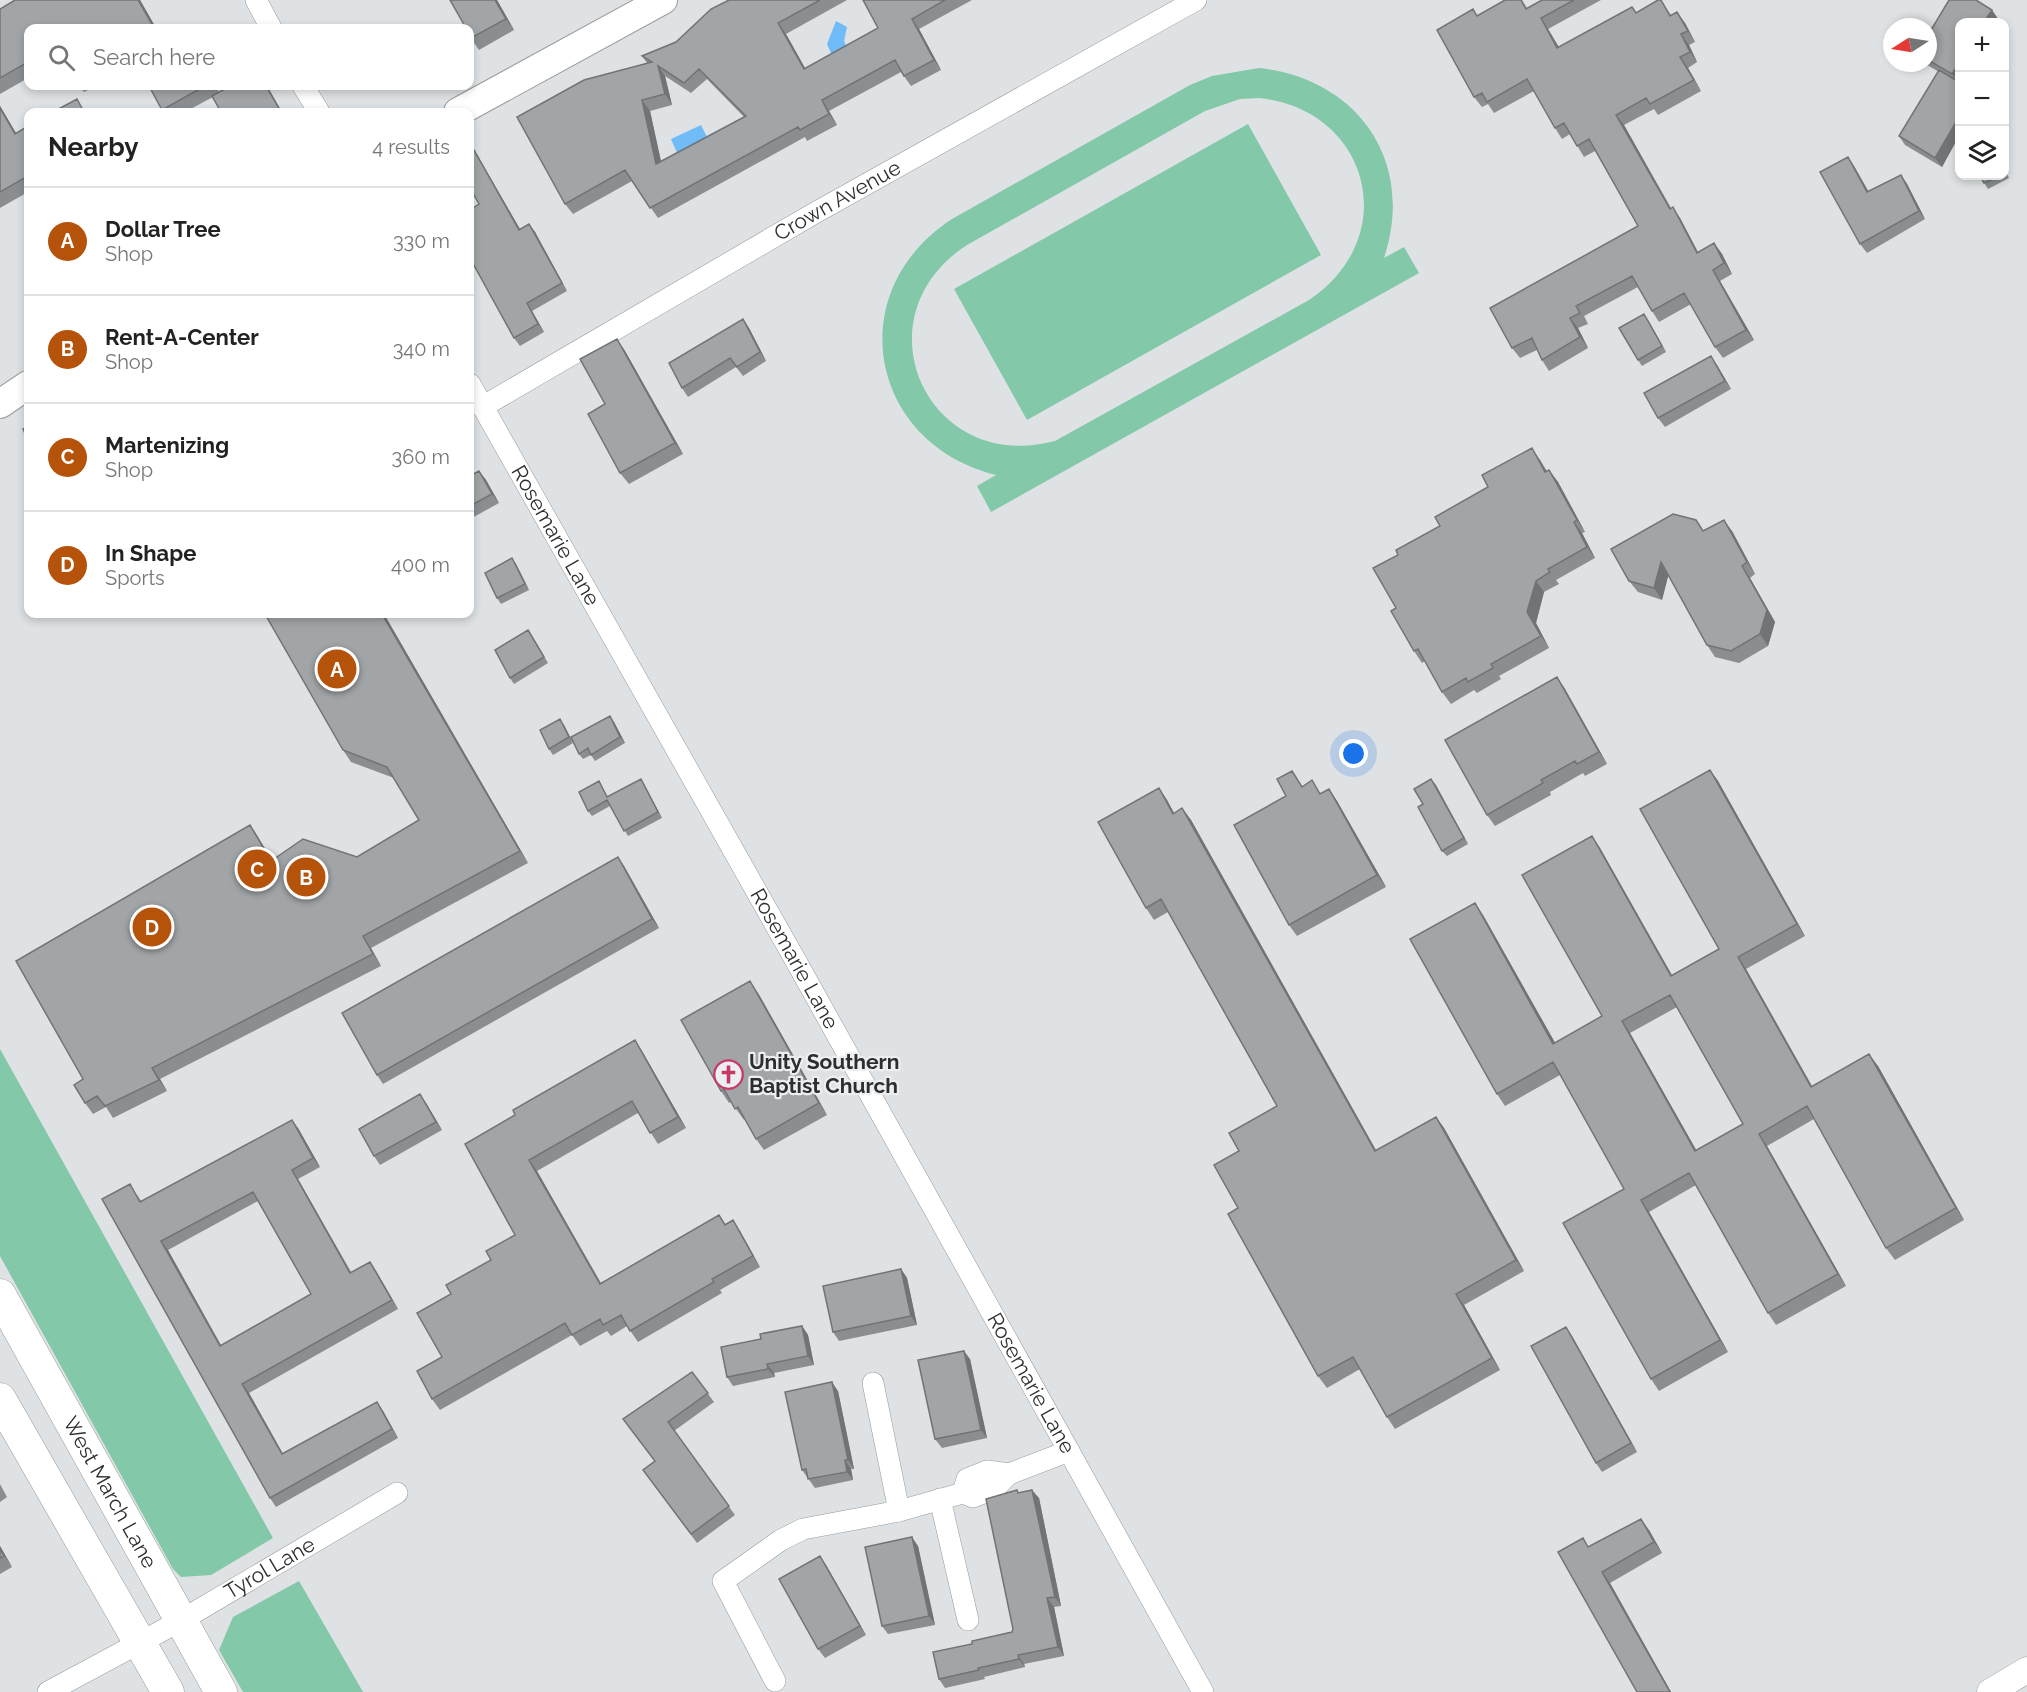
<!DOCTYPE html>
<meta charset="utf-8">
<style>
body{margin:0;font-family:Raleway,sans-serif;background:#f6f6f6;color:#222}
.controls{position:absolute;right:18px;top:18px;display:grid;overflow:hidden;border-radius:12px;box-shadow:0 3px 9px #0003}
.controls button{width:54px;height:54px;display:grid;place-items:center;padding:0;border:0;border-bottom:2px solid #e0e0e0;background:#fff;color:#222;font:30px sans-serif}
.compass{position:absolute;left:1883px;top:18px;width:54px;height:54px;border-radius:50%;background:#fff;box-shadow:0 3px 9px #0003;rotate:258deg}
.you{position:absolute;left:1354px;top:754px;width:21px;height:21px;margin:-15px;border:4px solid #fff;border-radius:50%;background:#1a73e8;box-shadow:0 0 0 9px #1a73e833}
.badge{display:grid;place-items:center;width:39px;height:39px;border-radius:50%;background:#b45309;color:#fff;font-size:20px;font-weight:700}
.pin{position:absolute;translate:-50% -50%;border:3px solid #fff;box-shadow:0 2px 6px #0006}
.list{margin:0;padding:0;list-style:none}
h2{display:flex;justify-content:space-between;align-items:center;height:78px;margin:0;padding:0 24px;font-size:26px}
h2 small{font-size:20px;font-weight:400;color:#767676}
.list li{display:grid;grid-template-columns:39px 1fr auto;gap:18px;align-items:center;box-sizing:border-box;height:108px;padding:0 24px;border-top:2px solid #e0e0e0}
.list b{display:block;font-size:22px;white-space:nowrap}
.list p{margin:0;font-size:20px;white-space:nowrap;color:#767676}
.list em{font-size:20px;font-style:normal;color:#767676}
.icon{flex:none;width:33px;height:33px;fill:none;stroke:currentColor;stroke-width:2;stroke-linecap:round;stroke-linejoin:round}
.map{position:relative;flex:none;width:2027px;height:1692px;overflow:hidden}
.search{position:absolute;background:#fff;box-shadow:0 3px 9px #0003;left:24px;top:24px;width:450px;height:66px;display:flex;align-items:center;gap:15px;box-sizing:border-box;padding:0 21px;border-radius:12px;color:#767676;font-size:22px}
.panel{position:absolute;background:#fff;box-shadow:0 3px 9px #0003;left:24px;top:108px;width:450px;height:510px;border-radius:12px}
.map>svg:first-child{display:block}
.green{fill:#82c8a9;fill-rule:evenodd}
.water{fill:#6fbcf8}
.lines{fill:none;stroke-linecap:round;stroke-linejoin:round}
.minor-casing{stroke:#989b9d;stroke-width:22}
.tertiary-casing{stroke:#989b9d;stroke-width:27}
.secondary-casing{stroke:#989b9d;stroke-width:30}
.primary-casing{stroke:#989b9d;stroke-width:33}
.minor{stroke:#fff;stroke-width:21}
.tertiary{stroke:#fff;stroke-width:26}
.secondary{stroke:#fff;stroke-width:28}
.primary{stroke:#fff;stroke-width:32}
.wall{fill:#8b8e90;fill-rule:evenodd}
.shaded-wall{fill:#717475}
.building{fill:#a2a5a7;stroke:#717475;stroke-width:1.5;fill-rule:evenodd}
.labels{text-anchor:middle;stroke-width:4.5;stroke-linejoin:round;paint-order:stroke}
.street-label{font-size:21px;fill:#2d2e2f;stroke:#eceff2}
.poi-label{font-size:21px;font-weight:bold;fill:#2d2e2f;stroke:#eceff2;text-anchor:start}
</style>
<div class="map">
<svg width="2027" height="1692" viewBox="0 0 2027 1692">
<rect width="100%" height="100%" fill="#dfe2e4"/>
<!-- green -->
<path class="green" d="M1259,68c99,11 157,93 125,190l20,-11 15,26 -428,239 -14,-26 19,-11c-128,-32 -155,-184 -44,-256l238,-134 22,-9zM1259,98c111,12 144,139 50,202l-254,141c-128,34 -199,-124 -88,-196l238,-134 35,-12z
M1248,124l73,131 -294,165 -73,-131z
M0,1049l273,489 -62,37 -30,2 -8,-8 -173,-313z
M299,1581l64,111h-120l-24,-42 14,-33z"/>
<!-- water -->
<path class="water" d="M836,21l11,6 -3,14 4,9 -15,8 -6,-14z
M701,125l8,16 -31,14 -7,-16z"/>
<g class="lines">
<defs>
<g id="minor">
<path d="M256,0l15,28"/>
<path d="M303,86l16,26"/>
<path id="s1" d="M470,384l327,579 406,729"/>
<path id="s2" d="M482,407l331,-193 383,-214"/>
<path d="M873,1383l26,128"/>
<path d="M963,1493l4,-14 20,-8 22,3"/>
<path d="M940,1499l28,121"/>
<path d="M775,1681l-52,-100 58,-41 22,-11 96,-18 64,-18 10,4 21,-8 15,-15 60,-23"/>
<path id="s3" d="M48,1692l132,-71 217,-128"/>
</g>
<path id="tertiary" d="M1990,1692l37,-22"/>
<path id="secondary" d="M458,112l205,-112
M0,404l28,-19"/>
<g id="primary">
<path id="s4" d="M0,1295l221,397"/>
<path d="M0,1399l168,293"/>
</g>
</defs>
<!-- minor casing -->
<use href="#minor" class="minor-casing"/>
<!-- tertiary casing -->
<use href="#tertiary" class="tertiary-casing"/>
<!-- secondary casing -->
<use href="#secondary" class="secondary-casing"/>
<!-- primary casing -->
<use href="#primary" class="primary-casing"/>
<!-- minor -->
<use href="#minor" class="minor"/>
<!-- tertiary -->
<use href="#tertiary" class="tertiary"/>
<!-- secondary -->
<use href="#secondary" class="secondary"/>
<!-- primary -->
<use href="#primary" class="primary"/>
</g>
<!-- wall -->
<path class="wall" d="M140,0l16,28h-128v50l-28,16v-85z
M497,0l17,30 -35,20 -8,-12z
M729,0h118l-61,34 19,34 73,-40 -15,-28h109l-53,29 22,41 -30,16 -10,-14 -72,39 8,14 -30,16 -2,-4 -147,81 -26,-37 -59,33 -8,-10 82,-141 -5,-7 34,-14zM665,76l26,17 16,-14 37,38 -83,45 -11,-51 22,-6z
M1505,0h17l5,8 15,-8h59l-53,29 11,18 77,-34 25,-13 10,15 14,8 10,19 -6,3 8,17 -9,6 13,23 -43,24 -4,-6 -30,16 47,83 9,10 18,34 16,-9 8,11 10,20 -12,7 34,59 -31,18 -8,-11 -24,-43 -32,18 -7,-11 -14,-24 -54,29 4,8 -10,4 10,20 -39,23 -7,-11 -5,-10 -17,8 -8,-10 126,-122 -43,-75 -11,6 -14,-23 -8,5 -7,-11 -21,-37 -40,22 -6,-9 -6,3 -8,-10 4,-82z
M1948,0h28l16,10 6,9 -39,3v114l-17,31 -37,-22 -6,-9 40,-64 -15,-9h4v-28l21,-34z
M79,86h17l-12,6z
M149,86h66l4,6 48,-6 15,26h-61l-8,-15 -28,15h-21z
M0,106l16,27 12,-7v66l-28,16z
M475,151l45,78 9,-5 6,8 32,59 -35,20 12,21 -24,14 -6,-8 -35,-134z
M1848,157l6,9 14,26 33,-17 6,9 18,35 -58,34 -7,-9z
M2004,168l5,10 -21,11 -8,-13h24z
M743,319l6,9 17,33 -23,15 -7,-9 -48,30 -6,-9z
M1648,320l18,32 -24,14 -4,-6z
M617,339l8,12 58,103 -54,30 -9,-11 -15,-69z
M1717,365l14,24 -66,38 -7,-9z
M1540,460l7,11 2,-1 9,12 27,50 -3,1 13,25 -39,22 3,4 -15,8 -8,31 13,25 -50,28 2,3 -24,14 -3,-3 -23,14 -9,-12 -17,-31 -3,2 -8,-12 -16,-96 42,-29z
M479,471l7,9 13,23 -29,16v-43z
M1704,530l28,1 23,43 -5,4 25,44 -7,24 -29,17 -24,-6 -8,-12 -39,-70 -6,25 -24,-8 -9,-11z
M516,564l13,26 -28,14 -4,-6z
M265,614h119l144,249 -157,85 10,18 -221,113 7,12 -54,27 -7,-11 -13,7 -8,-11 -2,-24 167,-254 8,12 14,23 85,-3 62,-37 -25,-42 -43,-16 -8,-12z
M532,636l16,27 -34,21 -4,-6z
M1557,677l8,12 42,75 -22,12 -2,-3 -33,19 1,3 -56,31 -8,-11z
M614,722l11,21 -30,18 -4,-6 -8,4 -4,-5z
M564,725l9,18 -20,12 -4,-6z
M1710,770l8,11 87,155 -59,33 66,117 66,-20 86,154 -69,40 -9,-12 -72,-129 -47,27 79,140 -70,39 -8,-12 -72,-128 -47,27 79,140 -69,39 -8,-12 -27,-190 -64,-114 -55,31 -8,-12 -14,-179 72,128 47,-27 -10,-180 8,12 72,127 47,-26zM1677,1007l66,117 -47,26 -66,-117z
M641,779l21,39 -34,18 -18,-30 -18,10 -4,-5 14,-24 6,10z
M1431,779l37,65 -21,12 -5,-5 -19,-47z
M1303,786l18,7 8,-4 8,12 49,86 -89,49 -8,-11z
M1159,788l8,12 7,13 8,-5 9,12 185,330 60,-33 8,11 80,143 -60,34 36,65 -105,59 -8,-12 -27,-48 -33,19 -9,-12 -80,-168 1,-57 38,-45 -109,-194 -14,8 -8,-12z
M618,857l6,9 35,62 -276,156 -6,-9z
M758,993l69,122 -63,35 -8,-11 -11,-20 -1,1 -13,-18 -2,1 -8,-12z
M642,1051l44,77 -28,16 -20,-31 -101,58 64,112 118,-68 6,9 8,-4 7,11 20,36 -40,23 2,3 -84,49 -11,-16 -16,10 -4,-5 -27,15 -8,-11 -132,75 -8,-11 10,-42 9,-63 40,-34 24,-25 -50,-91z
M426,1103l16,27 -62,35 -6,-9z
M298,1128l22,39 -22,12 53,93 19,-10 6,9 22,38 -149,84 34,61 100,-43 15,27 -122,69 -6,-9 -134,-305 5,8zM258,1201l53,93 -90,51 -53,-95z
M901,1269l6,9 10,47 -78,16 -6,-9z
M802,1326l6,9 6,30 -40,8 1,4 -42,9 -6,-9 34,-38z
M1566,1327l6,9 65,116 -35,20 -6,-9z
M970,1359l17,79 -45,10 -7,-9z
M692,1372l22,30 -40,29 61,84 -38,28 -54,-73 12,-8 -32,-43z
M838,1391l16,78h-3l2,11 -38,8 -13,-18z
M0,1484l7,13 -7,5z
M1019,1492l20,6 22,108 -7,1 10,49 -40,8 1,3 -41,10 1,2 -40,9 -6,-9 33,-35 40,-12 1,-3z
M1649,1530l13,23 -52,30 61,109h-34l-48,-145z
M0,1546l12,21 -12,7z
M918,1546l17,79 -47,9 -6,-8z
M826,1565l40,70 -41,23 -7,-9z"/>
<!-- shaded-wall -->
<path class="shaded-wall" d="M138,0h2l16,28h-2z
M495,0h2l17,30 -8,-11z
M1992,10l6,9 -2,3h-12z
M1677,12l8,11 10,19 -7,-11z
M1541,18l7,11 17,29 -8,-10z
M912,19l7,10 22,41 -7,-10z
M778,23l8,11 25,45 -7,-10z
M1681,34l8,11 8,17 -7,-10z
M1680,57l8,11 13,23 -7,-11z
M1959,63v20l-7,-9z
M658,66l7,10 7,29 -7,-11z
M266,86h1l15,26h-1z
M642,100l8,11 14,64 -8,-11z
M822,100l7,11 8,14 -8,-11z
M0,106l23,39 -8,-11 -15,-26z
M1616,115l8,10 53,95 -7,-11z
M1959,117v19l-17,31 -7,-9z
M470,143l5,8 50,87 -6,-8z
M1848,157l6,9 20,35 -7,-9z
M1901,175l6,9 18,35 -6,-8z
M1673,207l7,11 24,46 -7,-11z
M529,224l6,8 32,59 -5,-8z
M1714,243l8,11 10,20 -8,-11z
M1713,270l7,11 34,59 -8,-10z
M527,303l5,8 12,21 -6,-8z
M1644,314l4,6 18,32 -4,-6z
M1570,318l8,10 10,20 -8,-11z
M743,319l6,9 17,33 -6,-9z
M617,339l8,12 58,103 -8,-11z
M1711,356l6,9 14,24 -6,-8z
M1532,448l8,12 13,24 -8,-12z
M1549,470l9,12 27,50 -8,-12z
M479,471l7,9 13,23 -7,-9z
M1724,520l8,11 23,43 -8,-12z
M1574,522l8,11 13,25 -8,-11z
M512,558l4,6 13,26 -4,-6z
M1661,562l8,11 -7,27 -8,-12z
M1742,566l8,12 25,44 -7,24 -8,-12z
M1536,581l8,11 -8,31 13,25 -8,-12 -14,-24z
M382,614h2l144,249 -8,-12z
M1557,677l8,12 42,75 -8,-12z
M610,716l4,6 11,21 -5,-6z
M560,719l4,6 9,18 -4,-6z
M1710,770l8,11 87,155 -8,-12z
M641,779l3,5 18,34 -4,-6z
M1431,779l5,6 32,59 -4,-6z
M1159,788l8,12 14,26 -8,-12z
M1329,789l8,12 49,86 -9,-12z
M1182,808l9,12 192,343 -8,-12z
M250,825l8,12 21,36 -8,-12z
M1592,836l8,12 79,140 -8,-12z
M618,857l6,9 35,62 -7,-9z
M1475,903l8,12 79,140 -9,-11z
M363,936l8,12 10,18 -8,-12z
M1738,957l8,12 73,130 -8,-12z
M750,981l8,12 69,122 -8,-12z
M1622,1021l8,12 73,129 -8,-11z
M635,1040l7,11 44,77 -8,-11z
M1869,1054l9,12 86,154 -8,-12z
M152,1068l8,11 7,12 -8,-11z
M420,1094l6,9 16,27 -6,-8z
M1436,1117l8,11 80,143 -8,-11z
M292,1120l6,8 22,39 -7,-9z
M1759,1134l8,12 79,140 -8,-12z
M529,1160l8,11 70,124 -7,-11z
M292,1170l6,9 58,103 -6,-9z
M1641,1200l8,12 79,140 -8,-12z
M733,1220l7,11 20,36 -7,-11z
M161,1241l7,9 58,105 -6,-9z
M370,1262l6,9 22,38 -6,-9z
M901,1269l6,9 10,47 -6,-9z
M1456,1294l8,11 36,65 -8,-12z
M802,1326l6,9 6,30 -6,-9z
M1566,1327l6,9 65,116 -6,-9z
M964,1351l6,8 17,79 -6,-8z
M767,1364l7,9 1,4 -7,-8z
M832,1382l6,9 16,78 -6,-9z
M242,1384l7,9 39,70 -6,-9z
M377,1402l6,9 15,27 -6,-9z
M845,1460l6,9 2,11 -6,-8z
M1032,1490l7,8 22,108 -6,-9z
M1641,1519l8,11 13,23 -8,-11z
M912,1537l6,9 17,79 -6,-9z
M0,1546l12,21 -12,-18z
M820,1556l6,9 40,70 -6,-9z
M1602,1572l8,11 61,109h-1z
M1047,1598l7,9 10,49 -6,-9z
M1018,1655l6,9 1,3 -6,-8z"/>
<!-- building -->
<path class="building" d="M15,0h123l16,28h-126v34l-28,16v-69z
M450,0h45l11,19 -35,19 -1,-3v-7h-4z
M729,0h91l-42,23 26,46 74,-41 -15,-28h82l-33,19 22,41 -30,16 -9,-16 -73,40 7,14 -29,16 -2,-3 -148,81 -25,-38 -60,34 -48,-87 67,-37 68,-18 -10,-6 34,-14 35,-33zM658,66l26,17 15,-14 47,47 -90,48 -14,-64 23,-6z
M1505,0h16l5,9 16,-9h32l-33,18 16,30 75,-41 4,6 22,-13h3l9,16 7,-4 11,19 -7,3 9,18 -10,5 14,23 -44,24 -4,-6 -30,17 54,94 3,-2 24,46 17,-10 10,20 -11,7 33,60 -31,17 -31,-54 -32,18 -20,-35 -56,30 4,7 -10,5 10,19 -38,23 -10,-22 -20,10 -22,-40 148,-82 -49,-87 -12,7 -13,-23 -9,5 -28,-49 -40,23 -5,-9 -8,4 -37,-67 36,-21 4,7z
M1949,0h27l16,10 -8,12h-25v41l-7,11 -24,-14v-25z
M1939,70l20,12v35l-24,41 -36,-22z
M149,86h56l-43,24z
M230,86h36l15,26h-60l-9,-16z
M77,99l7,13h-31z
M0,108l15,26 13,-8v50l-28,16z
M470,143l49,87 10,-6 33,59 -35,20 11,21 -24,14 -44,-80v-48l9,-6 -9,-16z
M1848,157l19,35 34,-17 18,36 -59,33 -40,-72z
M1980,176h19l-15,7z
M1644,314l18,32 -24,14 -19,-32z
M743,319l17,33 -23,15 -7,-9 -48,30 -13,-25z
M617,339l58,104 -55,30 -32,-59 17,-10 -25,-45z
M1711,356l14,25 -67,37 -14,-25z
M28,426v14l-5,-11z
M1532,448l13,24 4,-2 28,50 -3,2 13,25 -39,22 2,3 -14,9 -9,31 14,24 -50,28 2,4 -25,14 -2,-4 -24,14 -24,-43 -4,2 -23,-40 5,-3 -23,-40 25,-13 -2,-5 44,-24 -5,-9 53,-30 -6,-12z
M479,471l13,23 -22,12v-30z
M1673,514l23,6 7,11 21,-11 23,42 -5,4 25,44 -7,24 -29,17 -24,-6 -46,-83 -7,26 -25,-7 -18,-32z
M512,558l13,26 -28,14 -12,-25z
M265,614h117l138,237 -157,85 10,18 -221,114 7,12 -54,26 -8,-10 -12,7 -11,-18 9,-6 -67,-118 234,-136 21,36 32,-22 54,18 62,-37 -32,-53 -44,-17z
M528,630l16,27 -34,21 -15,-28z
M1557,677l42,75 -22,12 -2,-3 -34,19 2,3 -56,32 -42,-75z
M610,716l10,21 -29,18 -3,-7 -9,6 -8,-17z
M560,719l9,18 -20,12 -9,-19z
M1710,770l87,154 -59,33 73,130 58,-33 87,154 -70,40 -79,-142 -48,28 79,140 -70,39 -79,-140 -48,27 79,140 -69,39 -88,-156 61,-34 -71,-127 -56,32 -87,-155 65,-36 78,141 49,-28 -80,-141 70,-39 79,140 48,-27 -79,-140zM1670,995l73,129 -48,27 -73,-130z
M1292,771l10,16 10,-7 8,14 9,-5 48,86 -88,50 -55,-100 52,-29 -9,-17z
M641,779l17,33 -34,19 -17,-31 -19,11 -9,-19 20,-11 8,16z
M1431,779l33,59 -22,13 -24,-44 5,-3 -9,-15z
M1159,788l14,26 9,-6 193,343 61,-34 80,143 -60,34 36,64 -105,59 -34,-60 -35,19 -90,-162 10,-6 -24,-43 25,-14 -10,-18 48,-27 -116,-207 -15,9 -48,-86z
M618,857l34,62 -275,156 -35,-62z
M750,981l69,122 -63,36 -18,-32 -3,2 -11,-20 -3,2 -40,-71z
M635,1040l43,77 -28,16 -18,-32 -103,59 71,124 119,-69 6,10 8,-5 20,36 -41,23 2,3 -84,49 -9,-16 -18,10 -3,-6 -28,16 -7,-12 -133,76 -15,-28 25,-14 -25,-44 34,-19 -5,-9 45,-25 -5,-9 29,-16 -50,-91 50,-29 -2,-5z
M420,1094l16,28 -62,34 -15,-27z
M292,1120l21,38 -21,12 58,103 20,-11 22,38 -150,84 40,70 95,-52 15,27 -122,69 -168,-299 28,-15 10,18zM253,1192l58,102 -91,52 -59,-105z
M901,1269l10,47 -78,16 -10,-46z
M802,1326l6,30 -41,8 1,5 -41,8 -6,-30 40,-8 -1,-5z
M1566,1327l65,116 -35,20 -65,-117z
M964,1351l17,79 -46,9 -17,-79z
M692,1372l16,21 -40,29 61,84 -38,28 -48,-64 12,-9 -32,-42z
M832,1382l16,78h-3l2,12 -39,7 -2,-10 -4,1 -17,-78z
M1017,1490l1,3 14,-3 23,107 -8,1 11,49 -40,8 1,4 -41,9 1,2 -40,9 -6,-27 39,-8v-3l40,-9 1,-3 -27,-130z
M1641,1519l13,23 -52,30 68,120h-33l-79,-140 25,-14 5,9z
M912,1537l17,79 -47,10 -17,-79z
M0,1549l4,7 -4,2z
M820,1556l40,70 -42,23 -39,-70z"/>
<!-- icons -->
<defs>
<symbol id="church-ring" viewBox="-11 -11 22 22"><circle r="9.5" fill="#eceff2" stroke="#c83a66" stroke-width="1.5"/><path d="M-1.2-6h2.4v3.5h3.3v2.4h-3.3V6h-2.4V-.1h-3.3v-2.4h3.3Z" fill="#c83a66"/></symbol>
</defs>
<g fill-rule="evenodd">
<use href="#church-ring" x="712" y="1058" width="33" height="33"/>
</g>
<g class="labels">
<!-- street labels -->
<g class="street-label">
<text dy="7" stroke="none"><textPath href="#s2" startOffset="411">Crown Avenue</textPath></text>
<text dy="7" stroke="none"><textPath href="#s1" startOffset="174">Rosemarie Lane</textPath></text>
<text dy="7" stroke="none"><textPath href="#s1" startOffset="660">Rosemarie Lane</textPath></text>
<text dy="7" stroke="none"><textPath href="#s1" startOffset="1146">Rosemarie Lane</textPath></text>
<text dy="7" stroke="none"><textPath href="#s4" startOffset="226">West March Lane</textPath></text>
<text dy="7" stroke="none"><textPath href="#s3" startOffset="254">Tyrol Lane</textPath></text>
</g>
<!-- poi labels -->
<g class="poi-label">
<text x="749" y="1069">Unity Southern<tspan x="749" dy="24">Baptist Church</tspan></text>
</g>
</g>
</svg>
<div class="controls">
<button>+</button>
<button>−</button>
<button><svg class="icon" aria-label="layers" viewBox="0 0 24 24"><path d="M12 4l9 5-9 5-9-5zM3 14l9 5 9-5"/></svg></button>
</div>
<svg class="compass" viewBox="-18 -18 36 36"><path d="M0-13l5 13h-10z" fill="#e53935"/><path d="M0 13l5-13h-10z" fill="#767676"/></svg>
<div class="you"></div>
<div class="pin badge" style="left:337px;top:669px">A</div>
<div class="pin badge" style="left:306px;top:877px">B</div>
<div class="pin badge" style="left:257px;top:869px">C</div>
<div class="pin badge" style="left:152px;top:927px">D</div>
<div class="search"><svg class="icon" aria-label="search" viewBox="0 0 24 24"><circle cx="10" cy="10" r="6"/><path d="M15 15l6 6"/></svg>Search here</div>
<section class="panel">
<h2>Nearby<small>4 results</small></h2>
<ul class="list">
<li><span class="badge">A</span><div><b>Dollar Tree</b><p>Shop</p></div><em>330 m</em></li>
<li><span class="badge">B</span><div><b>Rent-A-Center</b><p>Shop</p></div><em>340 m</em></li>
<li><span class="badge">C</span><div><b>Martenizing</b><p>Shop</p></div><em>360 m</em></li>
<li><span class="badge">D</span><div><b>In Shape</b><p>Sports</p></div><em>400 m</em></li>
</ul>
</section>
</div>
